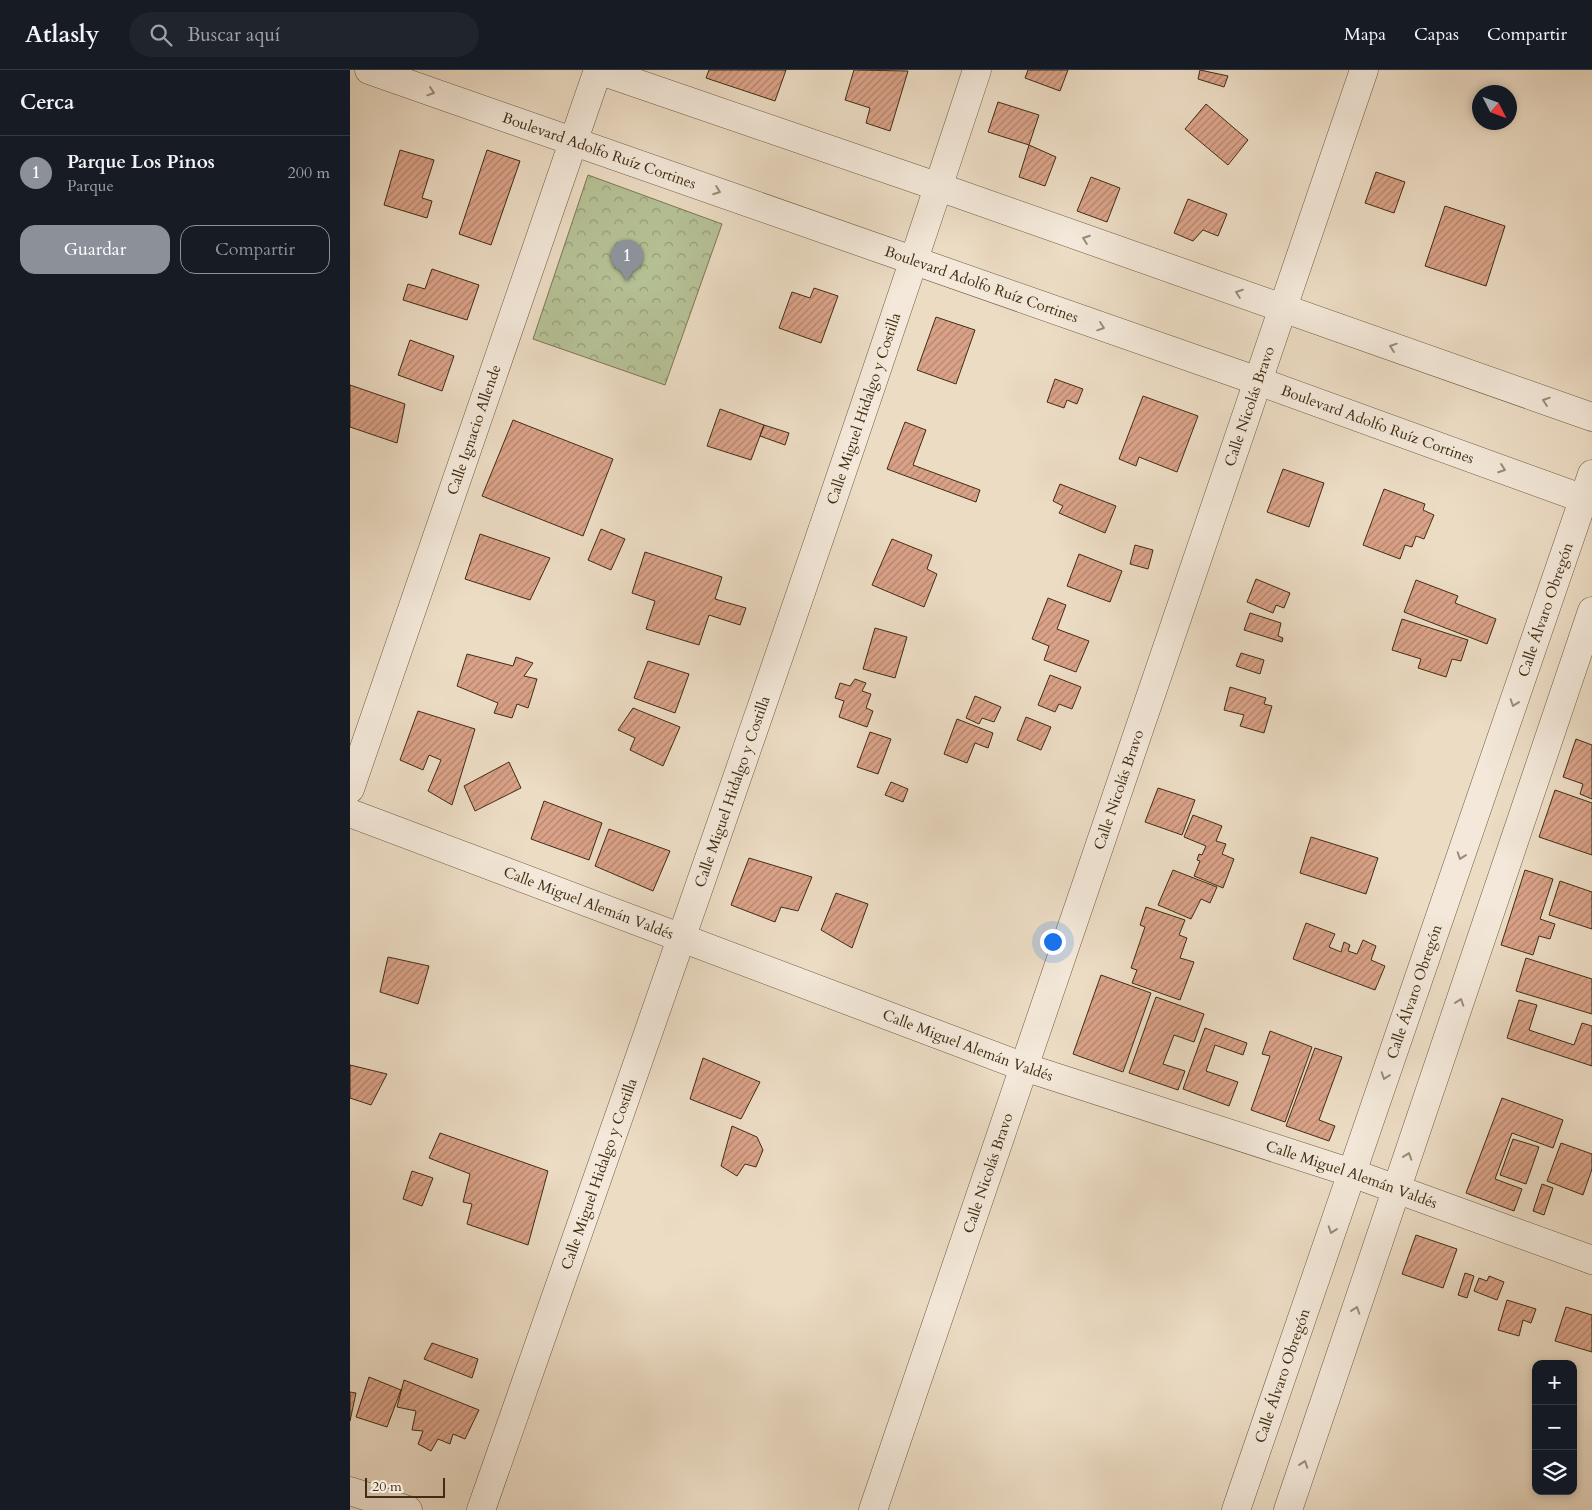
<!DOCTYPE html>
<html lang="es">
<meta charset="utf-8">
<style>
body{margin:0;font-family:Cardo,serif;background:#20242c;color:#f1f3f6}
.controls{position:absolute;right:15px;bottom:15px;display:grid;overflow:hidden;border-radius:10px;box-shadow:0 2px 8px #0003}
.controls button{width:45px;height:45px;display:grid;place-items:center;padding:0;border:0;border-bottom:1px solid #363941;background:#171b24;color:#f1f3f6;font:25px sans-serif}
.compass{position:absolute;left:1122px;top:15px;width:45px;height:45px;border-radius:50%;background:#171b24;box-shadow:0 2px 8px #0003;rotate:132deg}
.scale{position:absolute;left:15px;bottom:12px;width:80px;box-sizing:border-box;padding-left:5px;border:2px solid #412d13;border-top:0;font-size:14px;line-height:18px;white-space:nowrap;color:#412d13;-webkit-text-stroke:4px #f3e8d9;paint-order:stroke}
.you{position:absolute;left:702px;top:871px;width:18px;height:18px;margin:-12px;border:4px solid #fff;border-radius:50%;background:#1a73e8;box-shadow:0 0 0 8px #1a73e833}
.badge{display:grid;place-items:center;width:32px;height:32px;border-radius:50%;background:#8c9099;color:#fff;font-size:16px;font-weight:700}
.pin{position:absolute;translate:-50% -41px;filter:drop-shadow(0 1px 2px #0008)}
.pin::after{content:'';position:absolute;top:26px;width:18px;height:15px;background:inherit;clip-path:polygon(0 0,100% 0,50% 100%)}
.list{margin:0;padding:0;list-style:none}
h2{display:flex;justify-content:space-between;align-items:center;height:65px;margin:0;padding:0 20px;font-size:21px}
h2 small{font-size:16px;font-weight:400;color:#9ea1a6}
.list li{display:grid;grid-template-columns:32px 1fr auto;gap:15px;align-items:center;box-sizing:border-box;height:75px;padding:0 20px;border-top:1px solid #363941}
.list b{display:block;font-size:19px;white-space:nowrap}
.list p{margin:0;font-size:16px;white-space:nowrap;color:#9ea1a6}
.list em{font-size:16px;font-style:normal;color:#9ea1a6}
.actions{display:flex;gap:10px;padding:15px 20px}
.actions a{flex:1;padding:11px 0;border:1px solid #8c9099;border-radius:15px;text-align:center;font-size:18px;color:#8c9099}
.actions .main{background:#8c9099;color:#fff}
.icon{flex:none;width:28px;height:28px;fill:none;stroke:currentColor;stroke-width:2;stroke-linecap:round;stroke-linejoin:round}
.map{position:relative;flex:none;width:1242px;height:1440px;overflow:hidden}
header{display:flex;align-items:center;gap:30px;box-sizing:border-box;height:70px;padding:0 25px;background:#171b24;border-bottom:1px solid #363941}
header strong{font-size:24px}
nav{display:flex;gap:28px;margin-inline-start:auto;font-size:18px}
.search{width:350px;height:45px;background:#20242c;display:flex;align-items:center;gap:12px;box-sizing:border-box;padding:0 18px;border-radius:28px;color:#9ea1a6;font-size:19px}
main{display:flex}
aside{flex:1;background:#171b24}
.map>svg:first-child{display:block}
.park{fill:url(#park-crowns);stroke:#7c7754}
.building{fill:url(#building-hatch);stroke:#412d13}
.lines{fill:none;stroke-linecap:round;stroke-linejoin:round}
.minor-casing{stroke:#6c593f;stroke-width:29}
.tertiary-casing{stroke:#6c593f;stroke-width:29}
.minor{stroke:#f3e8d9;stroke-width:28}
.tertiary{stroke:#f3e8d9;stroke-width:28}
.oneway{stroke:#9a8a76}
.labels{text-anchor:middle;stroke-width:5;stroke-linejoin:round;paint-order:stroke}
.street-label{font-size:15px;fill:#412d13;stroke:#f3e8d9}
</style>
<header>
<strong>Atlasly</strong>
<div class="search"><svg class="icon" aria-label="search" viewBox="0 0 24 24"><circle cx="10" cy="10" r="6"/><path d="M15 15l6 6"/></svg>Buscar aquí</div>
<nav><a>Mapa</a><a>Capas</a><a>Compartir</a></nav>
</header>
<main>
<aside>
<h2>Cerca<small></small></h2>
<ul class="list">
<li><span class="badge">1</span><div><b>Parque Los Pinos</b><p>Parque</p></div><em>200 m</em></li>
</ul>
<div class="actions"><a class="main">Guardar</a><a>Compartir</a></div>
</aside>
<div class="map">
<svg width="1242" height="1440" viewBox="0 0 1242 1440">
<defs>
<pattern id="park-crowns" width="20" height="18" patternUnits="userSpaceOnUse" patternTransform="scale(1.25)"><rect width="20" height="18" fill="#b6c196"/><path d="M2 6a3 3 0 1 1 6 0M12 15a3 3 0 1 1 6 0" fill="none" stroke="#969d79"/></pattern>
<pattern id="building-hatch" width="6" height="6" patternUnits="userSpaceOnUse" patternTransform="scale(1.25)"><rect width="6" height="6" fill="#daa288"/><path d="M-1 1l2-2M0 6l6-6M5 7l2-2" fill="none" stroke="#b2846e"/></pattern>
</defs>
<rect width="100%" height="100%" fill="#ecdcc4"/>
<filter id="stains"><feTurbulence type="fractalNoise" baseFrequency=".004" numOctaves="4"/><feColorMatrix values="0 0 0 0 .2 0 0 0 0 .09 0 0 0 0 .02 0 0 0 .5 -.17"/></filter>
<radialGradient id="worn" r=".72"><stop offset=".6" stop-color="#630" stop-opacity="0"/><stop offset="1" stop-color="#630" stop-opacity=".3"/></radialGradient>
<!-- park -->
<path class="park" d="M238,105l134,49 -57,161 -132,-46z"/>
<!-- building -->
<path class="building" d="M359,0h77l-11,31 -69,-23z
M504,0l54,1 -18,60 -24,-8 4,-15 -25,-8z
M678,0h40l-8,21 -35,-13z
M850,0l28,6 -4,11 -26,-8z
M648,32l41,13 -10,30 -41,-13z
M856,34l42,36 -20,25 -43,-36z
M679,75l27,12 -11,29 -26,-9z
M50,80l34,10 -12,38 10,3 -5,17 -43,-13z
M137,80l33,11 -29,84 -32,-11z
M1026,102l29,10 -11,31 -29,-10z
M741,107l29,11 -13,34 -30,-11z
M838,129l39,15 -9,22 -15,-6 -10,11 -19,-8z
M1095,136l60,20 -19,60 -61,-20z
M82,199l47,16 -12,35 -64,-20 5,-16 17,5z
M464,218l24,8 -17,47 -42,-15 13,-36 18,6z
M586,247l39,13 -19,54 -39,-14z
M60,270l44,16 -12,35 -44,-16z
M705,309l28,10 -6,15 -10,-4 -3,8 -17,-6z
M0,315l55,19 -8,39 -47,-16z
M793,326l55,20 -21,56 -38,-15 -3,9 -17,-7z
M370,339l44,16 -13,35 -44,-14z
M163,350l100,39 -30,77 -101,-40z
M555,352l21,8 -13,35 67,25 -4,12 -89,-33z
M414,355l25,8 -4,12 -25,-9z
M933,399l41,14 -15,44 -42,-15z
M710,414l56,22 -11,27 -46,-20 4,-7 -10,-5z
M1034,419l41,15 -2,6 11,5 -10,24 -8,-3 -4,11 -7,-2 -5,14 -37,-14z
M251,459l24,10 -14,31 -23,-10z
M130,464l70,24 -20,42 -65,-21z
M542,469l40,16 -5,14 10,5 -13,33 -52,-22z
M785,475l18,5 -5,19 -18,-5z
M295,482l77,25 -7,22 31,9 -6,17 -31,-10 -10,30 -53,-16 9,-28 -23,-8z
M729,484l43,17 -12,31 -43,-16z
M906,509l34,14 -6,15 -8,-3 -3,8 -26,-11z
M1066,510l42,16 -3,7 41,16 -9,25 -83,-32z
M698,528l18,7 -9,24 32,12 -13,31 -32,-12 5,-14 -17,-7z
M900,543l31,10 -3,13 5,2 -1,4 -38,-12z
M1052,549l66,21 -7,21 -9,-2 -6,18 -28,-9 3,-9 -29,-9z
M525,558l32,9 -12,41 -32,-9z
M891,583l23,7 -4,14 -24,-8z
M117,584l46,12 3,-9 17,6 -9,13 13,3 -9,29 -11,-4 -5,14 -18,-5 4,-10 -41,-17z
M298,591l41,13 -14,39 -41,-15z
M700,605l31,12 -9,22 -13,-5 -4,8 -17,-7z
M505,609l11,4 -4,8 9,3 -5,14 7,3 -6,16 -28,-10 5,-16 -9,-3 5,-15 10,3z
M880,617l36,11 -2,6 8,2 -8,27 -24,-7 4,-11 -20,-5z
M625,626l26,11 -7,15 -12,-4 -3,6 -13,-6z
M283,638l47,19 -17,39 -33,-16 5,-12 -17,-8z
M68,641l57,18 -23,76 -24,-14 13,-31 -12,-5 -6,15 -23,-10z
M676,647l25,10 -10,23 -24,-10z
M607,649l36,14 -5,15 -13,-5 -8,20 -23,-9z
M520,662l21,7 -13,35 -21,-7z
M1226,669l16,6v54l-12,-5 3,-10 -20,-7z
M159,692l12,26 -46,23 -11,-25z
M541,712l17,7 -5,13 -18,-7z
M808,718l37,12 -13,35 -37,-13z
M1205,720l37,13v52l-53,-18z
M194,731l58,22 -13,37 -58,-21z
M843,745l29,11 -6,15 10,3 -4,10 12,5 -11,29 -29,-12 6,-15 -3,-1 2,-6 3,1 4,-9 -22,-9z
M259,759l61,22 -17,40 -58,-25z
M961,767l67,21 -12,36 -66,-21z
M399,788l63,19 -14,34 -17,-4 -6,15 -44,-17z
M823,800l44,17 -7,16 -9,-4 -10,20 -33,-14z
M1175,800l28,9 -13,40 15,5 -5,15 -11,-3 -6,19 -32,-10z
M1210,811l32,11v37l-43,-14z
M486,823l32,11 -16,44 -31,-18z
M796,837l39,13 -6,15 8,3 -7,20 14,4 -14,38 -48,-17 5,-13 -6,-2 14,-41 -5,-2z
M956,853l29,11 -6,13 12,5 3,-10 6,3 -2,6 9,3 6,-14 13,6 -5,14 14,6 -10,24 -82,-31z
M38,887l41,9 -11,38 -38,-12z
M1176,888l66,21v35l-76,-23z
M751,905l50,18 -28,79 -50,-18z
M806,927l48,17 -10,28 -20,-7 -11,29 22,7 -7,19 -49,-17z
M1169,930l18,5 -8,25 45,15 8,-22 10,3v40l-85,-28z
M855,958l42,15 -4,12 -28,-10 -9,26 32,11 -9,24 -46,-17z
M920,961l42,16 -27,75 -34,-12 19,-54 -8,-2z
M965,978l27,9 -23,63 16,6 -6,15 -43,-15z
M353,988l57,24 -19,37 -51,-20z
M0,995l37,9 -16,31 -21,-7z
M1152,1028l61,22 -10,28 -41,-15 -17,46 27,10 -8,22 -48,-18z
M382,1056l25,11 6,13 -7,17 -11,-3 -8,12 -16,-10z
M90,1063l108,38 -20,74 -61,-21 5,-20 -9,-2 7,-28 -41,-16z
M1163,1069l26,8 -13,37 -26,-9z
M1211,1073l31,11v15l-9,26 -36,-14z
M62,1101l21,7 -11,28 -19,-7z
M1192,1114l11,4 -9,27 -11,-4z
M1066,1165l41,14 -14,39 -41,-14z
M1115,1203l9,3 -7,22 -9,-3z
M1139,1206l15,6 -7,18 -23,-9 5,-13 8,3z
M1157,1230l29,9 -5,14 -8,-3 -4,16 -21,-6z
M1216,1237l26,8v37l-37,-11z
M82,1273l46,16 -6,19 -48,-19z
M19,1307l32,13 -14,37 -31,-10z
M54,1310l75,30 -14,29 -12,-5 -3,10 -12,-5 -7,12 -13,-7 5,-13 -11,-1 4,-19 -19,-4z
M0,1322l6,1 -6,28z"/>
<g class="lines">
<defs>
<g id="minor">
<path id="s1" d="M19,0l889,311 334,121"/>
<path d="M248,0l341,117 653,230"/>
<path id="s2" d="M0,719l248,-719"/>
<path id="s3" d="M0,743l674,254 328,106 240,87"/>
<path d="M0,1421l58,19"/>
<path id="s4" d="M131,1440c168,-479 337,-958 496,-1440"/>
<path id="s5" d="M523,1440l491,-1440"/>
</g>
<g id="tertiary">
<path id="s6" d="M886,1440l356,-1036"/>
<path d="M938,1440l304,-899"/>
</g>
</defs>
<!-- minor casing -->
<use href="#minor" class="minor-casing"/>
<!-- tertiary casing -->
<use href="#tertiary" class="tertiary-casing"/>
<!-- minor -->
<use href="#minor" class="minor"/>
<!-- tertiary -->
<use href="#tertiary" class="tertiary"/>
</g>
<!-- one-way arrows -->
<defs><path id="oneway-chevron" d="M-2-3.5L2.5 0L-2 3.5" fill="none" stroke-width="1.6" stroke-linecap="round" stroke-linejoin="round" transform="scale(1.25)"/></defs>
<g class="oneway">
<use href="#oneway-chevron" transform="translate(81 22) rotate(19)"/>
<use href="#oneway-chevron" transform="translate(367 121) rotate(20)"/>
<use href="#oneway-chevron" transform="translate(736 169) rotate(-160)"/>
<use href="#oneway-chevron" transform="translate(889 223) rotate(-160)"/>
<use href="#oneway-chevron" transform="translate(751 257) rotate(19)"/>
<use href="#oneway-chevron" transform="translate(1043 277) rotate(-161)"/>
<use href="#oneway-chevron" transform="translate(1196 331) rotate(-161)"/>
<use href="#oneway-chevron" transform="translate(1152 399) rotate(20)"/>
<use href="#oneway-chevron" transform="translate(1164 633) rotate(109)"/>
<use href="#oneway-chevron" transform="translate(1111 786) rotate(109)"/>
<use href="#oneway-chevron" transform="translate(1110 932) rotate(-71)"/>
<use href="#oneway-chevron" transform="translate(1035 1006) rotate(109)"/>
<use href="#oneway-chevron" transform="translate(1058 1086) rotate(-71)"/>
<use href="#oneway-chevron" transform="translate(982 1160) rotate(109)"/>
<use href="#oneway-chevron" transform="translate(1006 1240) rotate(-71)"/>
<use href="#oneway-chevron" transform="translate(954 1394) rotate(-71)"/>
</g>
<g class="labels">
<!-- street labels -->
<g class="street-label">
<text dy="5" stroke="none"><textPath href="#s1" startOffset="244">Boulevard Adolfo Ruíz Cortines</textPath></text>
<text dy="5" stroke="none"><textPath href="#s1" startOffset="649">Boulevard Adolfo Ruíz Cortines</textPath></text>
<text dy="5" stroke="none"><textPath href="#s5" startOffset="1166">Calle Nicolás Bravo</textPath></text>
<text dy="5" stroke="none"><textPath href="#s4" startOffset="1166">Calle Miguel Hidalgo y Costilla</textPath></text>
<text dy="5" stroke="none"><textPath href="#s1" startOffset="1069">Boulevard Adolfo Ruíz Cortines</textPath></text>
<text dy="5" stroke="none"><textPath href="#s2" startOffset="380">Calle Ignacio Allende</textPath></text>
<text dy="5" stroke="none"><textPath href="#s6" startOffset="952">Calle Álvaro Obregón</textPath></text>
<text dy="5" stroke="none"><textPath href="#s5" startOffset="761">Calle Nicolás Bravo</textPath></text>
<text dy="5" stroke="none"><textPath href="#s4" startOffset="761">Calle Miguel Hidalgo y Costilla</textPath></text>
<text dy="5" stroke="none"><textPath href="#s3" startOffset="255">Calle Miguel Alemán Valdés</textPath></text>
<text dy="5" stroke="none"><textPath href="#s6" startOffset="548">Calle Álvaro Obregón</textPath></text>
<text dy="5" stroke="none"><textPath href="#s3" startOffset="660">Calle Miguel Alemán Valdés</textPath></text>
<text dy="5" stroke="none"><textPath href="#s5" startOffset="356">Calle Nicolás Bravo</textPath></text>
<text dy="5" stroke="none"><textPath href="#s4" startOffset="356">Calle Miguel Hidalgo y Costilla</textPath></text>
<text dy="5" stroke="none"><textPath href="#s3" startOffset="1065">Calle Miguel Alemán Valdés</textPath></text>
<text dy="5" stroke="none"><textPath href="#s6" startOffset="142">Calle Álvaro Obregón</textPath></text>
</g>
</g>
<rect width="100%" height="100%" filter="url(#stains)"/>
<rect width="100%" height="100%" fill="url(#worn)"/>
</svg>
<div class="controls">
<button>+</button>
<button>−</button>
<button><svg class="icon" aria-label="layers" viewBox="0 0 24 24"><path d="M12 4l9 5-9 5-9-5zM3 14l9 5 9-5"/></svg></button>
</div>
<svg class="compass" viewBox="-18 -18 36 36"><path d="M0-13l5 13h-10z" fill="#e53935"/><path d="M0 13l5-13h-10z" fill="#9ea1a6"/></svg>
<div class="scale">20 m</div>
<div class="you"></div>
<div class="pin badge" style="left:277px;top:211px">1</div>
</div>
</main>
